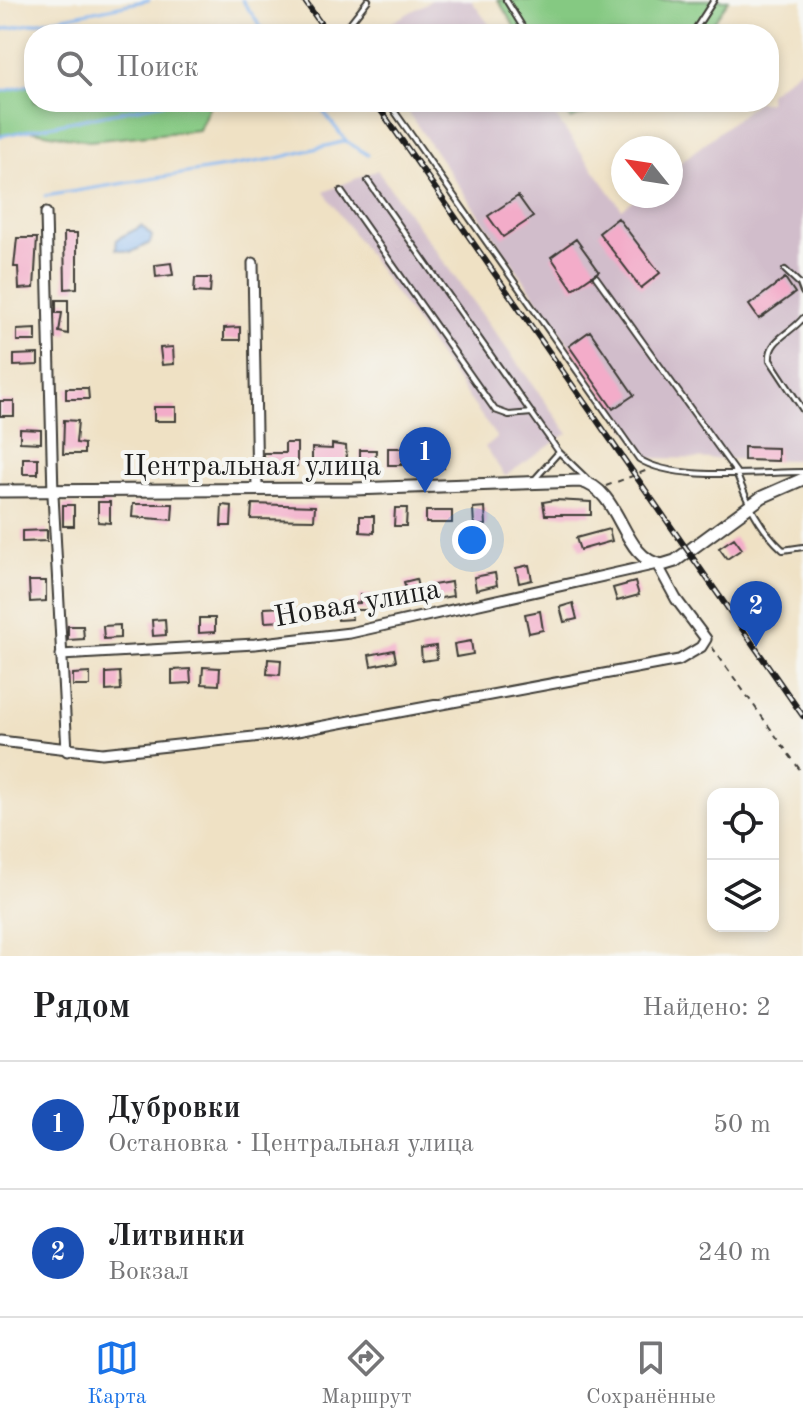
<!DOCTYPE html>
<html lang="ru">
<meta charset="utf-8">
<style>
body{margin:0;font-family:"Old Standard TT",serif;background:#f6f6f6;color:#202124}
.controls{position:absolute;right:24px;bottom:24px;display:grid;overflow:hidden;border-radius:16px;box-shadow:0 4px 12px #0003}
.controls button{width:72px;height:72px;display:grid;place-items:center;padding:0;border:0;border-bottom:2px solid #e0e0e0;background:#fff;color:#202124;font:40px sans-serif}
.compass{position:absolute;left:611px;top:136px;width:72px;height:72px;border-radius:50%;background:#fff;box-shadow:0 4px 12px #0003;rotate:300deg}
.you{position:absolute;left:472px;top:540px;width:28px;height:28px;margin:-20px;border:6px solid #fff;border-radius:50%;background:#1a73e8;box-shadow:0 0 0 12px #1a73e833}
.badge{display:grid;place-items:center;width:52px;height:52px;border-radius:50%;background:#1a73e8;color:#fff;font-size:26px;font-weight:700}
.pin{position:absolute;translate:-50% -66px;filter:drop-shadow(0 2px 4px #0008)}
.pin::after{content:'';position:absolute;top:42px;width:28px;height:24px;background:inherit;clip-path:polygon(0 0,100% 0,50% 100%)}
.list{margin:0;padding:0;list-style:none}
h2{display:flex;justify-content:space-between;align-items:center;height:104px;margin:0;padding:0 32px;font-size:34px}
h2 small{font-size:26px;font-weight:400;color:#757577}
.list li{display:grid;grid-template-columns:52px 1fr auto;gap:24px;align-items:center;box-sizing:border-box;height:128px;padding:0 32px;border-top:2px solid #e0e0e0}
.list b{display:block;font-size:30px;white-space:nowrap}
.list p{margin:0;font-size:26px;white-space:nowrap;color:#757577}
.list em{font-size:26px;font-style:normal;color:#757577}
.icon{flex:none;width:44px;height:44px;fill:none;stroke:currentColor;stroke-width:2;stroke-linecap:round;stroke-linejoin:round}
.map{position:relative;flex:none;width:803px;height:956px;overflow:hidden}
.search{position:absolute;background:#fff;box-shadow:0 4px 12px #0003;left:24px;right:24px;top:24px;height:88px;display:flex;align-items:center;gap:20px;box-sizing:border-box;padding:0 28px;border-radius:32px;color:#757577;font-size:30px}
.sheet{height:360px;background:#fff}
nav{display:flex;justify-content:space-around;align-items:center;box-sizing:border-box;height:112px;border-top:2px solid #e0e0e0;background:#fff;font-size:22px;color:#757577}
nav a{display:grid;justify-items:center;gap:4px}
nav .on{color:#1a73e8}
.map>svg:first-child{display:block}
.industrial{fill:#d1bdcb}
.green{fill:#85c982;stroke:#50724f;stroke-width:2}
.water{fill:#84b6f1;stroke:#506986;stroke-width:2}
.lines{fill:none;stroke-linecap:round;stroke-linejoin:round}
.stream{stroke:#84b6f1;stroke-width:3}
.building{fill:#f3acc9}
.service-casing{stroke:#3c3a35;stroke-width:8}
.minor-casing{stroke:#3c3a35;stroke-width:13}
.tertiary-casing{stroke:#3c3a35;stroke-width:15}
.path{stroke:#3c3a35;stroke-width:2;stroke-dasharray:6 6;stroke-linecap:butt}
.service{stroke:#fff;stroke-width:4}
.minor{stroke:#fff;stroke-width:9}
.tertiary{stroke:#fff;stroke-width:11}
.rail-casing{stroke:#1c1c1c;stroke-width:6}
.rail{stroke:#f6f6f2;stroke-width:3;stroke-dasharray:9;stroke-linecap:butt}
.labels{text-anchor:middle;stroke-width:8;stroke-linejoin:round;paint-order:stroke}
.street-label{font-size:30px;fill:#1c1c1c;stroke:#f6f6f2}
</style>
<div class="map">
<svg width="803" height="956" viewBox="0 0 803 956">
<rect width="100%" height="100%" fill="#f6f6f2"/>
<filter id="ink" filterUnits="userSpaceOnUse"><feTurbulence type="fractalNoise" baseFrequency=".0125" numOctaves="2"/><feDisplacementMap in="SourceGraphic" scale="16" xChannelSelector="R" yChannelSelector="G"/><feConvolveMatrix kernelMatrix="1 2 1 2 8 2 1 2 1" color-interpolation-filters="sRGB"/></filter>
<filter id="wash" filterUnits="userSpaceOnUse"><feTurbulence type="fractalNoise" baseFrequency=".006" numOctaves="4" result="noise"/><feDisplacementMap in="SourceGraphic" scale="32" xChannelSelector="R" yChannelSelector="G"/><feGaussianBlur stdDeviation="1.8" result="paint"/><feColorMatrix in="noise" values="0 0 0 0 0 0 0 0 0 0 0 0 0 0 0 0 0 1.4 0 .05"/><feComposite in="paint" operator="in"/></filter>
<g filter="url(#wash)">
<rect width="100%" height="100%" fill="#efe1c4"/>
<!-- industrial -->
<path class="industrial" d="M432,0h39l25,34h-125z
M803,66v394l-156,-2 -246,-356h144l77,107 16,-13h33v-26l86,-68h12v-9z
M377,170l191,263 -63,43 -20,-29 12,-9 -173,-246z"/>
<!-- green -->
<path class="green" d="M498,0h231l-24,34h-186z
M34,84v18h177l-12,28 -110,11 -60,-11 -29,6v-44z
M560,102h59l-49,17z"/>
<!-- water -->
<path class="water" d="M142,226l10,10 -2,7 -18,9 -16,-3 1,-10z"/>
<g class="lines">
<!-- stream -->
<path class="stream" d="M242,0l24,34
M0,30l149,-30
M0,92l34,-8
M316,102l30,39 22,14
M0,136l168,-34
M45,196l229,-37 72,-18"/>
</g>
<g id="blocks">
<!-- building -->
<path class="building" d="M518,196l15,21 -30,20 -15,-21z
M618,218l42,55 -19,15 -42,-55z
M64,233h13v55l-12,1z
M17,238h20l-3,50 -15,1 -1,-22h-4z
M576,239l23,32 -26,18 -22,-32z
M171,263l2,12 -17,2 -1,-12z
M195,278h16l-1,15 -16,-1z
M785,278l10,15 -36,26 -10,-14z
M56,300h12v34l-9,-2 3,-19h-6z
M240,327v13h-16v-12z
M36,329v12h-19v-11z
M590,331l44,64 -21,14 -44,-63z
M173,347l1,17 -12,1 -2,-17z
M38,354v11l-24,1v-11z
M66,388h22l1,11h-23z
M0,401h14v15h-14z
M154,407h22v14h-22z
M64,420l14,1 -2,22 8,1v10h-21z
M20,429l21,1v13l-21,-1z
M285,443h12v23l-33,3v-16h21z
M332,444l14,2 1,15h-8l1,7 -28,1v-21l20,1z
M441,445l3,23 -11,1 -2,-23z
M744,447l34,1v13l-34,-1z
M388,448h14v17h-14z
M360,450h16l-1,20h-15z
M23,458h15v16h-15z
M555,500l36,2v13h-46l-2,-13z
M98,502h12v21l-12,-1z
M133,504h40l-1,16 -40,-3z
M252,504l63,2 -1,14 -63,-1z
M63,505h11v21h-11z
M222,505l10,1 -1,20h-10z
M485,507l1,18 -12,1 -1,-18z
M395,508h12l-1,18h-12z
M426,511h26v12h-26z
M360,516h14v17l-14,-1z
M609,529l3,12 -32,9 -4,-12z
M47,530v11l-25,1v-11z
M734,538l8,11 -15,10 -8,-11z
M529,565l3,15 -13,3 -3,-15z
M495,573l2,12 -21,5 -2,-13z
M416,579l4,17 -12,4 -4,-18z
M29,581h17v20l-16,1z
M451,582l2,14 -18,3 -2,-14z
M635,582l4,13 -22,6 -4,-13z
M360,595h12v15h-21l1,9 -14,1 -1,-16 23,-1z
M573,603l4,16 -13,3 -4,-15z
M285,607l1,14 -21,1 -1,-14z
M540,611l3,19 -14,3 -4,-19z
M199,618h16v14l-16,1z
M165,619l1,16 -13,1 -1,-16z
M120,625v13l-16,1 -1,-13z
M68,626h15l1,13 -16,1z
M471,641l2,13 -17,3 -2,-13z
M436,646l1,13 -15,2 -1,-13z
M394,650l2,11 -25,5 -2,-11z
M268,659l13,1 -1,15 -13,-1z
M203,667l17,1 -1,17 -17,-1z
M190,669l1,14 -19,1v-14z
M120,672l1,18 -15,1v-18z
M90,673v13h-17v-12z"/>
</g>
</g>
<g filter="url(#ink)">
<use href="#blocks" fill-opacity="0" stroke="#3c3a35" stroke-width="2"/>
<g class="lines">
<defs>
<path id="service" d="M506,0l21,34
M348,34l2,-11 18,-23
M692,34l22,-34
M388,102l251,357c35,23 120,13 164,13
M586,102h4
M368,181l191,271 27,26
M341,191l154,219 14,5 23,-2
M785,270l15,14 3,8
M596,277l140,195c11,30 23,56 47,78l20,-3
M803,318c-11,15 -35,21 -33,42l33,50
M534,480l25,-28"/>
<path id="minor" d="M46,213l7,282 14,256
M253,263l4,226
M0,741l102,12 179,-19 398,-74 22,-13 5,-8 -30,-40 -19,-35 -307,69 -95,11 -194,11"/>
<path id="tertiary" d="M0,491l354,-2 226,-8c42,9 41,78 82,84l13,-4 87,-64 41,-18"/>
</defs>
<!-- service casing -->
<use href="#service" class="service-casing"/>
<!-- minor casing -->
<use href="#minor" class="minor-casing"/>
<!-- tertiary casing -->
<use href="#tertiary" class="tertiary-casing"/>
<!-- path -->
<path class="path" d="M606,486l42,-16
M712,647l91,127"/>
<!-- service -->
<use href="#service" class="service"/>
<!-- minor -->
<use href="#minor" class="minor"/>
<!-- tertiary -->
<use href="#tertiary" class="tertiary"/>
<defs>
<path id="rail" d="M304,0l24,34
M375,102l428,614"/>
</defs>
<!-- rail casing -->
<use href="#rail" class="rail-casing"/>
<!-- rail -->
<use href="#rail" class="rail"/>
</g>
</g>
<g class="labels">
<!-- street labels -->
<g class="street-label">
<text x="252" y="475">Центральная улица</text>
<text transform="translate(357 602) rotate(-10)" y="10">Новая улица</text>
</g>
</g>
</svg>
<div class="controls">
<button><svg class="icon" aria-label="locate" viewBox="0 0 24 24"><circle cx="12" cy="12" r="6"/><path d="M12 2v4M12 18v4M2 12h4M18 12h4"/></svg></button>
<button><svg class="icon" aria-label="layers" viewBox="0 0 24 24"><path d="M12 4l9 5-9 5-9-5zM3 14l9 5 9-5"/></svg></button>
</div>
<svg class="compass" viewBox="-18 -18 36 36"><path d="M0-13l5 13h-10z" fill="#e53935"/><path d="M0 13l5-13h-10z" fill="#757577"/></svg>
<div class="you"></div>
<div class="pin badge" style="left:425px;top:493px;background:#1a4fb4">1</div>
<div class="pin badge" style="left:756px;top:647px;background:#1a4fb4">2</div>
<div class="search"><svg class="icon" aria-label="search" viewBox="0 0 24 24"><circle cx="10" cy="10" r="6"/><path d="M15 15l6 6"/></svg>Поиск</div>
</div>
<section class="sheet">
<h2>Рядом<small>Найдено: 2</small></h2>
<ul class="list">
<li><span class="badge" style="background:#1a4fb4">1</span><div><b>Дубровки</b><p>Остановка · Центральная улица</p></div><em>50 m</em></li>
<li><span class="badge" style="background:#1a4fb4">2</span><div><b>Литвинки</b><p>Вокзал</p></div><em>240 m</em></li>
</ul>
</section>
<nav>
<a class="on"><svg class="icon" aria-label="map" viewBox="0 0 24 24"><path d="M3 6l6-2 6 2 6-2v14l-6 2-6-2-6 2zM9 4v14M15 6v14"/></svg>Карта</a>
<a><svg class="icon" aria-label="directions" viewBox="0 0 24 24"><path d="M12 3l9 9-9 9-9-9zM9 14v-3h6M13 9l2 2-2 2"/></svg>Маршрут</a>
<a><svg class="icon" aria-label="saved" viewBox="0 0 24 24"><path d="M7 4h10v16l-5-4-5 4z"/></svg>Сохранённые</a>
</nav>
